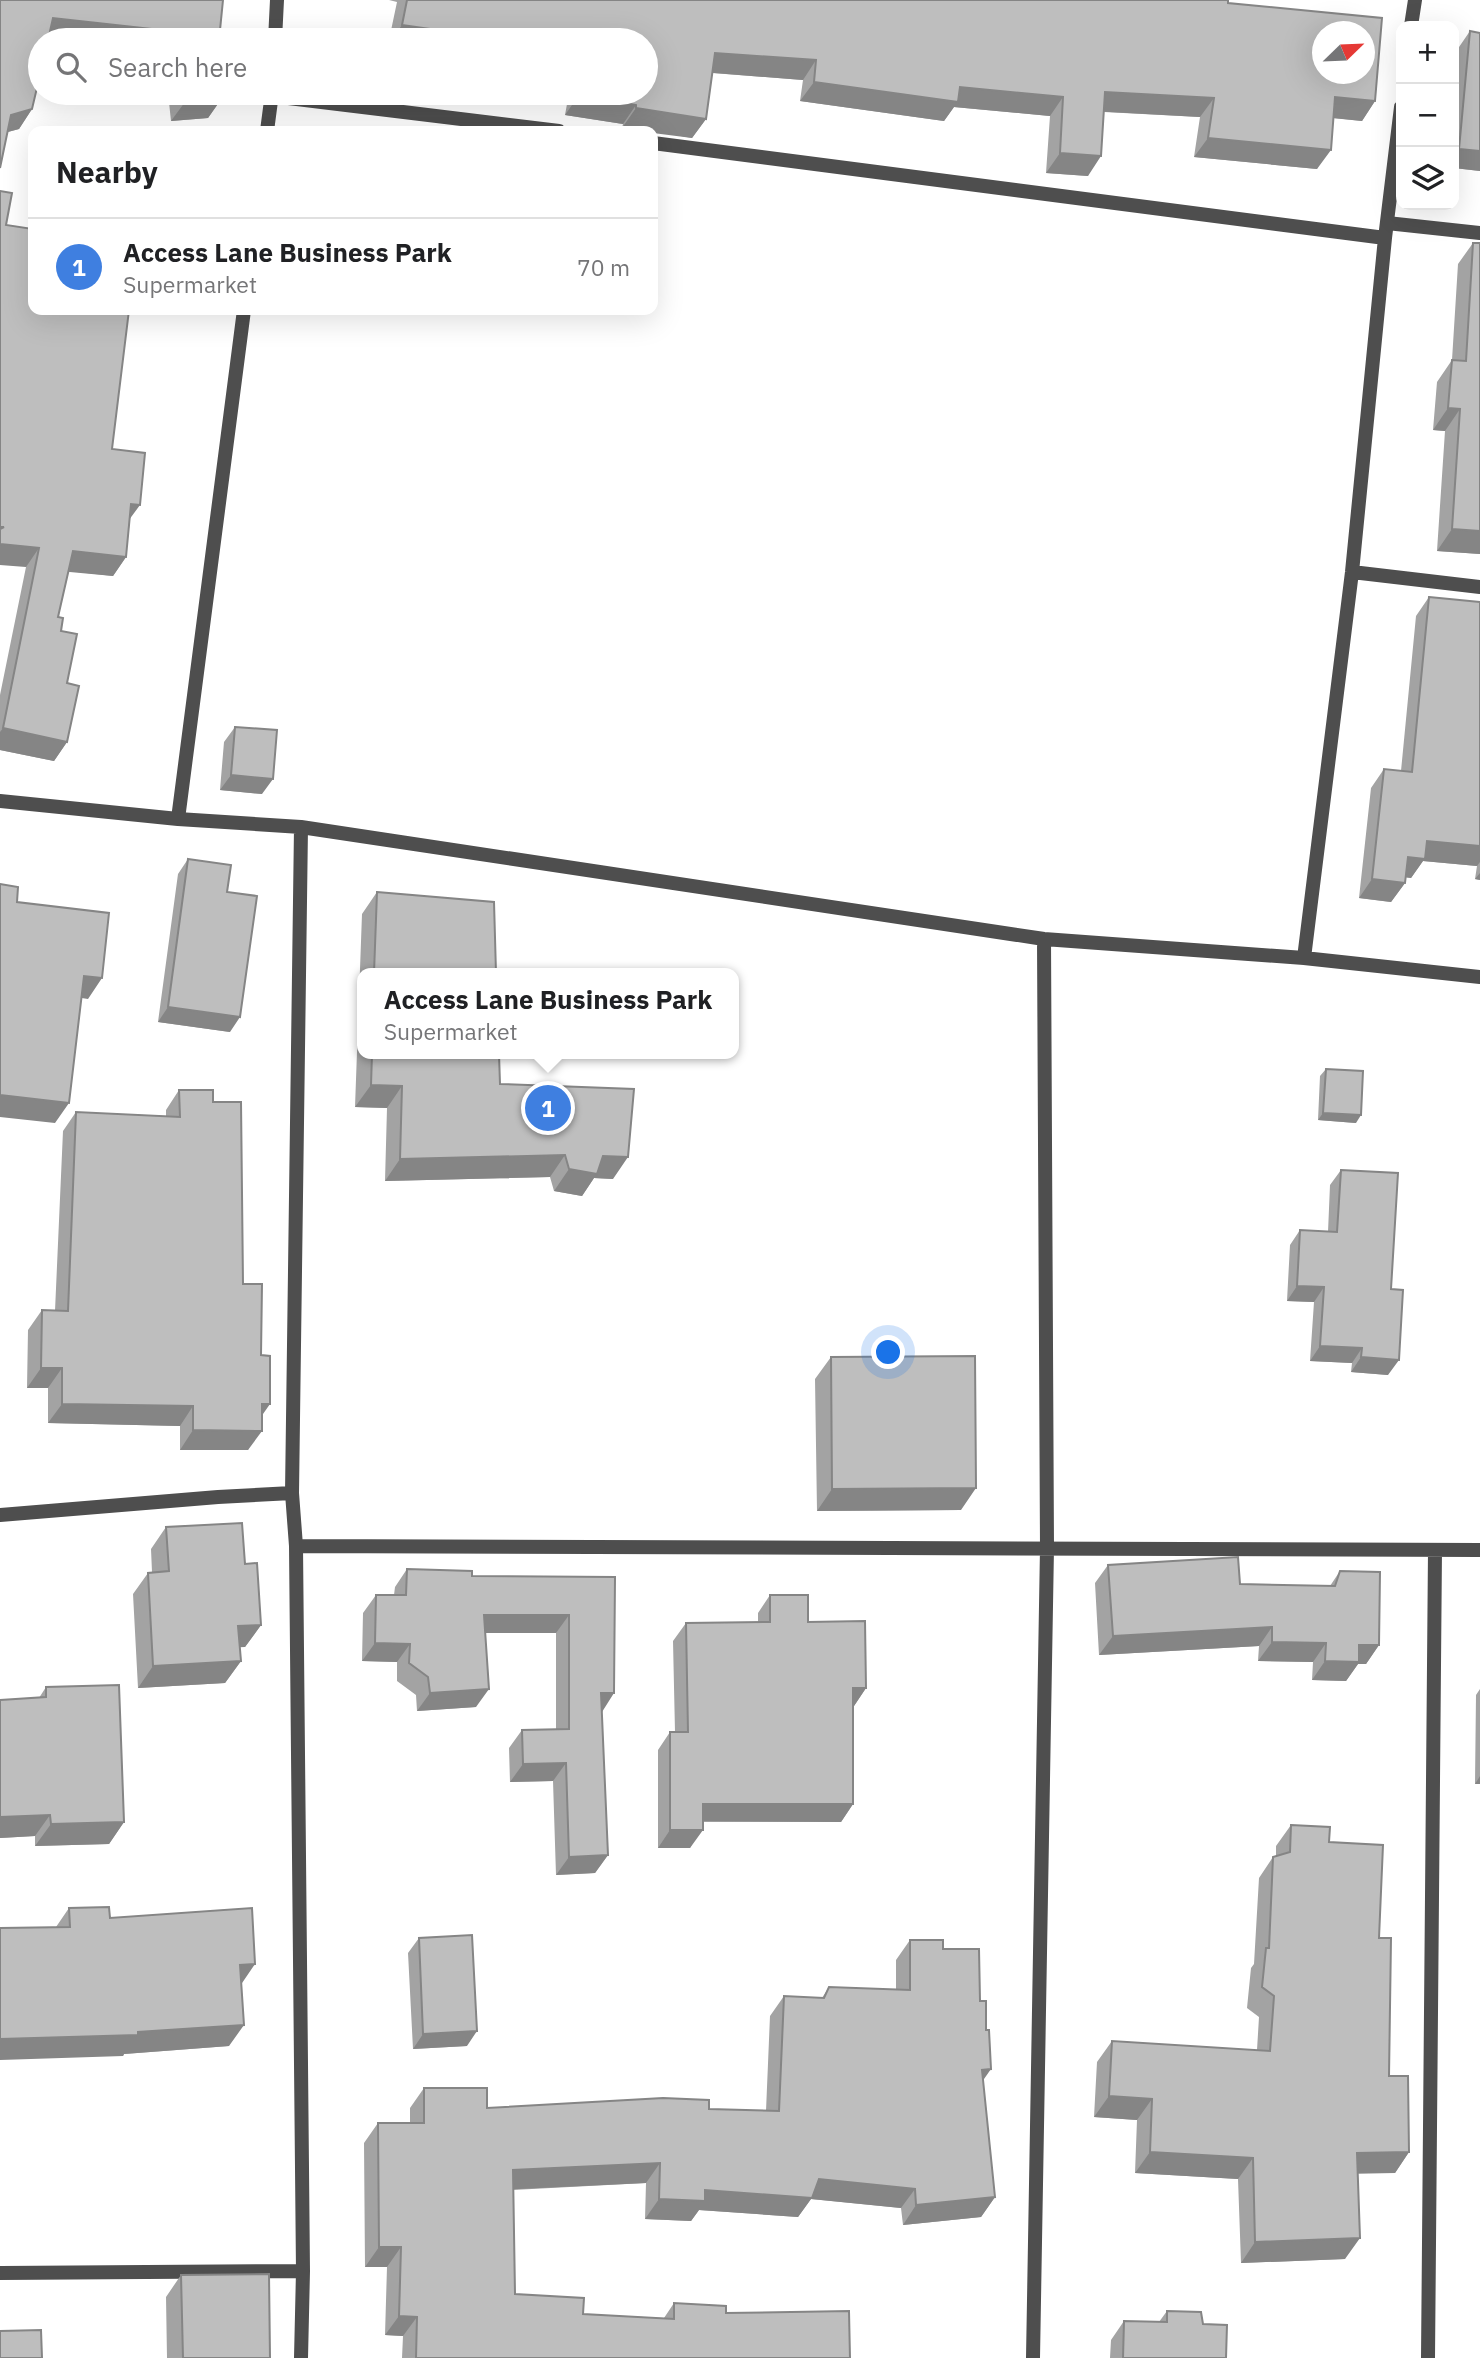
<!DOCTYPE html>
<meta charset="utf-8">
<style>
body{margin:0;font-family:"IBM Plex Sans",sans-serif;background:#f6f6f6;color:#202124}
.controls{position:absolute;right:21px;top:21px;display:grid;overflow:hidden;border-radius:14px;box-shadow:0 7px 28px #0002}
.controls button{width:63px;height:63px;display:grid;place-items:center;padding:0;border:0;border-bottom:2px solid #e0e0e0;background:#fff;color:#202124;font:35px sans-serif}
.compass{position:absolute;left:1312px;top:21px;width:63px;height:63px;border-radius:50%;background:#fff;box-shadow:0 7px 28px #0002;rotate:67deg}
.you{position:absolute;left:889px;top:1353px;width:24px;height:24px;margin:-18px;border:5px solid #fff;border-radius:50%;background:#1a73e8;box-shadow:0 0 0 10px #1a73e833}
.badge{display:grid;place-items:center;width:46px;height:46px;border-radius:50%;background:#0b8043;color:#fff;font-size:23px;font-weight:700}
.pin{position:absolute;translate:-50% -50%;border:4px solid #fff;box-shadow:0 2px 7px #0006}
.popup{position:absolute;left:357px;top:968px;width:382px;height:91px;box-sizing:border-box;display:grid;place-content:center;border-radius:14px;background:#fff;filter:drop-shadow(0 2px 5px #0005);font-size:23px;white-space:nowrap;color:#757577}
.popup b{font-size:26px;color:#202124}
.popup::after{content:'';position:absolute;left:50%;top:100%;margin-left:-14px;border:14px solid transparent;border-top-color:#fff}
.list{margin:0;padding:0;list-style:none}
h2{display:flex;justify-content:space-between;align-items:center;height:91px;margin:0;padding:0 28px;font-size:30px}
h2 small{font-size:23px;font-weight:400;color:#757577}
.list li{display:grid;grid-template-columns:46px 1fr auto;gap:21px;align-items:center;box-sizing:border-box;height:98px;padding:0 28px;border-top:2px solid #e0e0e0}
.list b{display:block;font-size:26px;white-space:nowrap}
.list p{margin:0;font-size:23px;white-space:nowrap;color:#757577}
.list em{font-size:23px;font-style:normal;color:#757577}
.icon{flex:none;width:38px;height:38px;fill:none;stroke:currentColor;stroke-width:2;stroke-linecap:round;stroke-linejoin:round}
.map{position:relative;flex:none;width:1480px;height:2358px;overflow:hidden}
.search{position:absolute;background:#fff;box-shadow:0 7px 28px #0002;left:28px;top:28px;width:630px;height:77px;display:flex;align-items:center;gap:18px;box-sizing:border-box;padding:0 24px;border-radius:38px;color:#757577;font-size:26px}
.panel{position:absolute;background:#fff;box-shadow:0 7px 28px #0002;left:28px;top:126px;width:630px;height:189px;border-radius:14px}
.map>svg:first-child{display:block}
.lines{fill:none;stroke-linecap:round;stroke-linejoin:round}
.minor{stroke:#4e4e4e;stroke-width:14}
.wall{fill:#a3a3a3}
.shaded-wall{fill:#858585}
.building{fill:#bebebe;stroke:#858585;stroke-width:2;fill-rule:evenodd}
</style>
<div class="map">
<svg width="1480" height="2358" viewBox="0 0 1480 2358">
<rect width="100%" height="100%" fill="#fff"/>
<g class="lines">
<!-- minor -->
<path class="minor" d="M1411,26l4,-26
M275,40l2,-40
M272,96l287,35
M267,131l5,-38
M653,143l732,95
M1387,223l93,10
M1352,572l128,15
M0,801l178,18 123,8 743,112 260,19 176,19
M178,819l66,-509
M1304,958l48,-386 33,-334 16,-131
M0,1515l218,-18 74,-4
M296,1546l1184,4
M0,2273l303,-2
M301,2358l2,-87 -7,-725 -4,-53 9,-666
M1033,2358l14,-810 -3,-609
M1428,2358l7,-808"/>
</g>
<!-- wall -->
<path class="wall" d="M0,0h223l-4,40h-157l-14,-1 -16,70 -13,20 -11,3z
M389,0h839v3l147,98 -13,20 -28,-3 -17,51 -123,-12 6,-40 -96,-5 -16,64 -42,-3 4,-57 -96,-9 -10,14 -144,-20 3,-21 -91,-7 -6,46 -14,19 -39,-7h-9l-22,-3 1,-4 -58,-9 4,-22h77v-53h-257l8,-38z
M1470,31l10,140 -26,-3v-86l3,-32z
M168,93h53l1,5 -14,20 -37,3z
M6,225l106,224 18,70 -4,38 -13,19 -45,-5 -10,46 3,14 6,52v59l-13,19 -54,-11v-55l26,-128z
M1473,243l7,311 -43,-3 8,-120 -12,-1 4,-48 15,-22 6,-96z
M1429,597l51,5v278l-5,-1 2,-13 -54,-5 -12,17 -6,-1v6l-14,19 -32,-4 12,-110 13,-19 17,2 15,-155z
M235,727l27,67 -42,-4 4,-48z
M188,859l39,33 3,140 -72,-10 20,-148z
M377,892l119,81h-134v81h137l1,30 113,95 -19,-1 -12,18 -28,-5 -4,-14 -165,4 2,-73 -32,-1 7,-193z
M1326,1069l30,54 -38,-3 2,-44z
M179,1090l34,12 30,182 18,71 1,61 -14,34h-68v-24l-132,-3v-35h-21l1,-58 14,-20 13,1 8,-180 13,-19 90,4v-6z
M1341,1170l50,119 -3,86 -37,-3 1,-9 -42,-2 4,-59 -27,-1 3,-56 10,-15 28,2 2,-47z
M831,1357l130,153 -144,1 -2,-132z
M166,1527l79,37 16,61 -16,22h-5l1,14 -16,22 -87,5 -5,-94 15,-21 4,-1 -1,-23z
M1108,1565l132,19 90,2 10,-15 39,74 -13,19h-8l-12,17 -34,-1 1,-18 -55,-1 1,-15 -160,9 -4,-72z
M407,1569l65,7 143,1 -14,135 7,143 -13,18 -39,2 -3,-94 -43,1 -1,-34 13,-18 34,-1v-96h-71l-9,74 -59,4 -1,-16 -19,-14v-19l-35,-1 1,-48 13,-18h18l1,-8z
M770,1595l38,27 58,66 -12,18 -1,98 -12,18h-138l-13,26h-32v-98l12,-18h5l-2,-91 13,-18 72,-1v-9z
M46,1687l78,135 -15,22 -74,2v-10l-35,2v-138l39,-2z
M1480,1689v95h-5l1,-89z
M1291,1825l38,17 50,96 10,138 20,76 -14,21h-37l-13,86 -104,4 -3,-84 -103,-6 2,-53 -43,-3 3,-55 15,-21 145,9 2,-33 -12,-9 4,-40 3,-4 5,-86 14,-21 3,-1v-10z
M69,1908l41,10 131,66 -12,62 -105,8 -1,2 -67,-129z
M419,1938l48,108 -54,3 -5,-96z
M910,1940l33,9 37,52 3,80 12,116 -14,20 -78,8 -2,-17 -90,-9 -13,18 -99,-7 -8,11 -46,-2 1,-36 -133,7 2,104 68,20 81,4 10,-15 52,10 124,45h-448l1,-22 -18,-1 2,-68h-22l-1,-124 14,-20h32v-15l14,-20 63,20 222,1 57,2 4,-95 14,-20 38,2 7,-11 67,3v-30z
M181,2275l89,83h-103l-1,-61z
M1167,2311l36,13 23,34h-116l1,-18 13,-19 35,1z"/>
<!-- shaded-wall -->
<path class="shaded-wall" d="M53,18l125,14 -6,8h-110l-22,-2z
M402,25l105,15h-116z
M715,53l101,7 -13,20 -101,-8z
M814,82l146,5 103,10 -13,19 -96,-9 -10,14 -144,-20z
M1105,92l109,6 -14,19 -109,-6z
M579,95l57,10 -13,19 -58,-9z
M1335,97l40,4 -13,20 -40,-4z
M222,98l-14,20 -37,3 14,-19z
M636,108l70,11 -14,19 -39,-5v-2h-9l-22,-3z
M32,109l-13,20 -19,5 11,-19z
M1208,138l123,12 -14,19 -123,-12z
M1459,149l21,2v20l-26,-3v-11z
M1060,153l41,3 -13,20 -42,-3z
M1448,408l12,1 -15,22 -12,-1z
M131,504l9,1 -14,19z
M1452,529l28,2v23l-43,-3z
M0,544l39,4 -13,19 -26,-2z
M73,551l53,6 -13,19 -54,-5z
M3,728l64,14 -13,19 -54,-11v-18z
M231,775l42,4 -11,15 -42,-4z
M1427,841l53,5v16l-3,4 -54,-5 -12,17 -16,-2 13,-19z
M1480,873v7l-5,-1z
M1372,879l33,4 -14,19 -32,-4z
M84,976l18,2 -14,21 -19,-3z
M168,1007l72,10 -10,15 -72,-10z
M371,1085l31,1 -15,22 -32,-1z
M0,1095l69,8 -14,20 -55,-6z
M1323,1113l38,2 -5,8 -38,-3z
M565,1155l-15,22 -165,4 15,-22z
M603,1156l25,1 -15,22 -19,-1 -12,18 -28,-5 15,-22z
M1297,1286l27,1 -10,15 -27,-1z
M1320,1346l42,2 -10,15 -42,-2z
M1361,1357l38,3 -11,15 -37,-3z
M41,1368h21l-14,20h-21z
M62,1404l131,2 -13,20 -132,-3z
M262,1404h8l-14,20z
M193,1430l69,1 -14,19h-68z
M976,1488l-15,22 -144,1 15,-22z
M484,1615h85l-13,18h-85z
M261,1625l-16,22 -22,1 15,-22z
M1272,1627l-13,19 -160,9 14,-19z
M1272,1642l54,1 -13,19 -55,-1z
M375,1643l35,1 -13,18 -35,-1z
M1359,1645h20l-13,19h-8l-12,17 -34,-1 13,-19z
M241,1661l-16,22 -87,5 15,-22z
M853,1688h13l-12,18z
M489,1689l-13,18 -59,4 13,-18z
M601,1693h13l-12,19z
M566,1763l-13,18 -43,1 13,-18z
M1480,1776v8h-5z
M703,1804h150l-12,18 -151,-1z
M50,1815l-15,21 -35,2v-21z
M124,1822l-15,22 -74,2 16,-22z
M670,1830h33l-13,18h-32z
M608,1855l-13,18 -39,2 13,-18z
M255,1964l-15,22v-21z
M244,2025l-15,21 -105,8 -1,2 -123,4v-21l138,-7z
M477,2031l-10,15 -54,3 10,-15z
M991,2069l-14,20 5,-19z
M1109,2096l43,3 -15,21 -43,-3z
M1150,2152l103,6 -15,21 -103,-6z
M1409,2152l-14,21 -52,1 14,-21z
M660,2163l-14,20 -147,7 14,-20z
M819,2179l96,10 -14,19 -90,-9 -13,18 -99,-7 -8,11 -46,-2 14,-20 46,-9z
M995,2197l-14,20 -78,8 13,-20z
M1360,2238l-15,21 -104,4 14,-21z
M379,2247h22l-14,20h-22z
M399,2316l18,1 -14,19 -18,-1z"/>
<!-- building -->
<path class="building" d="M0,0h223l-4,40h-40l-1,-8 -125,-14 -5,22h-8v35l-8,34 -21,6 -11,53z
M407,0h821v3l154,15 -7,83 -40,-4 -4,53 -123,-12 6,-40 -109,-6 -4,64 -41,-3 3,-56 -103,-10 -2,15 -144,-20 2,-22 -101,-7 -9,66 -70,-11v-3l-57,-10 1,-2h66v-53h-139l-105,-15zM1322,32h42v42h-42z
M1470,31l10,2v118l-21,-2z
M184,93h37l1,5 -37,4z
M0,191l12,2 -6,32 27,4v81h96l-17,139 33,4 -5,52 -9,-1 -5,53 -53,-6 -15,66 5,1 -2,13 16,3 -10,49 12,3 -12,56 -64,-14 36,-180 -39,-4v-15l4,-2h-4z
M1473,243h7v288l-28,-2 8,-120 -12,-1 4,-48 14,1z
M1429,597l51,5v244l-53,-5 -2,18 -17,-2 -3,26 -33,-4 12,-110 28,3z
M235,727l42,3 -4,49 -42,-4z
M188,859l43,6 -4,27 30,4 -17,121 -72,-10z
M0,884l18,3 -1,15 92,11 -7,65 -18,-2 -15,127 -69,-8z
M377,892l117,10 2,71h-122z
M372,1054h127l1,30 134,5 -6,68 -25,-1 -6,18 -28,-5 -4,-14 -165,4 2,-73 -31,-1z
M1326,1069l37,2 -2,44 -38,-2z
M179,1090h34v12h28l2,182h19l-1,71 9,1v48h-8v27l-69,-1v-24l-131,-2v-36h-21l1,-58 26,1 8,-199 104,5z
M1341,1170l57,3 -7,116 12,1 -4,70 -38,-3 1,-9 -42,-2 4,-59 -27,-1 3,-56 37,2z
M975,1356l1,132 -144,1 -1,-132z
M242,1523l3,41 12,-1 4,62 -23,1 3,35 -88,5 -5,-93 21,-2 -3,-44z
M1238,1557l2,27 95,2 5,-15 40,1 -1,73h-20v17l-34,-1 1,-18 -54,-1v-15l-159,9 -5,-71z
M407,1569l65,2v5l143,1 -1,116h-13l7,162 -39,2 -3,-94 -43,1 -1,-34 47,-1v-114h-85l5,74 -59,4 -2,-16 -19,-14 1,-19 -35,-1 1,-48h30z
M770,1595h38v27l57,-1 1,67h-13v116h-150v26h-33v-98h18l-2,-109 84,-1z
M119,1685l5,137 -73,2 -1,-9 -50,2v-117l46,-3v-10z
M1291,1825l39,2 -1,15 54,3 -4,93h12l-2,138h19l1,76 -52,1 3,85 -105,4 -2,-84 -103,-6 2,-53 -43,-3 3,-55 158,10 4,-55 -12,-9 4,-39h3l4,-91 17,-5z
M109,1907l1,11 142,-10 3,56 -15,1 4,60 -106,7v3l-138,4v-111l70,-1 -1,-19z
M472,1935l5,96 -54,3 -4,-96z
M910,1940h33v9h36l1,52h6v29h3l2,39 -9,1 13,127 -79,8 -1,-16 -96,-10 -7,19 -107,-8v11l-46,-2 1,-36 -147,7 2,124 69,4 -1,16 91,5v-16l52,3v7l123,-2 1,47h-434l1,-41 -18,-1 2,-69h-22l-1,-124h46v-35h63v20l176,-10 46,2v9l70,2 5,-115 40,2 5,-11 81,3z
M269,2274l1,84h-87l-2,-83z
M1167,2311l34,1 2,12 24,1 -1,33h-103l1,-37 43,1z
M41,2330l1,28h-42v-27z"/>
</svg>
<div class="controls">
<button>+</button>
<button>−</button>
<button><svg class="icon" aria-label="layers" viewBox="0 0 24 24"><path d="M12 4l9 5-9 5-9-5zM3 14l9 5 9-5"/></svg></button>
</div>
<svg class="compass" viewBox="-18 -18 36 36"><path d="M0-13l5 13h-10z" fill="#e53935"/><path d="M0 13l5-13h-10z" fill="#757577"/></svg>
<div class="you"></div>
<div class="pin badge" style="left:548px;top:1108px;background:#3f7fe0">1</div>
<div class="popup"><b>Access Lane Business Park</b>Supermarket</div>
<div class="search"><svg class="icon" aria-label="search" viewBox="0 0 24 24"><circle cx="10" cy="10" r="6"/><path d="M15 15l6 6"/></svg>Search here</div>
<section class="panel">
<h2>Nearby<small></small></h2>
<ul class="list">
<li><span class="badge" style="background:#3f7fe0">1</span><div><b>Access Lane Business Park</b><p>Supermarket</p></div><em>70 m</em></li>
</ul>
</section>
</div>
